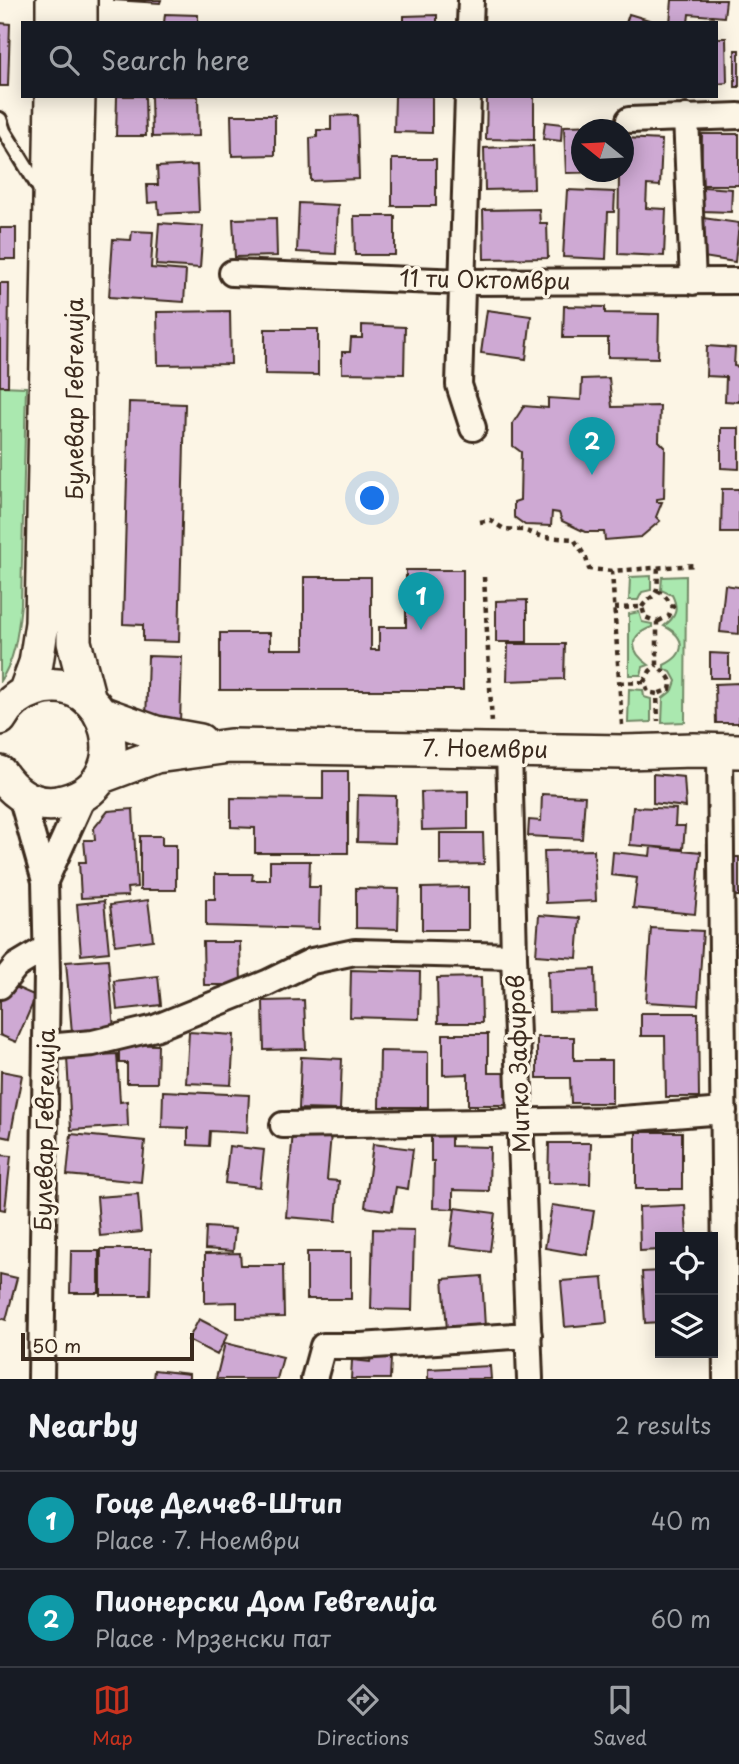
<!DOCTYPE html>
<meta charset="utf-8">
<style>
body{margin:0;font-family:"Playpen Sans",sans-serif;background:#20242c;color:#f1f3f6}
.controls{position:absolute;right:21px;bottom:21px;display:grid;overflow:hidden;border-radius:0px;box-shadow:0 4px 18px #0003}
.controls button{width:63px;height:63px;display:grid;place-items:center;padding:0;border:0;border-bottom:2px solid #363941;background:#171b24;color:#f1f3f6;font:35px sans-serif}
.compass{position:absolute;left:571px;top:119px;width:63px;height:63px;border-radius:50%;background:#171b24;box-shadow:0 4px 18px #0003;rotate:288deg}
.scale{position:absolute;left:21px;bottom:18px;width:173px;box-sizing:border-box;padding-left:7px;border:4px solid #3b2a1e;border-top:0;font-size:19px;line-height:24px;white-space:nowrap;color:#3b2a1e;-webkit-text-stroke:5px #fcf5e5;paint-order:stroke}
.you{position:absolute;left:373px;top:499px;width:24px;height:24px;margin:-18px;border:5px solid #fff;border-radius:50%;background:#1a73e8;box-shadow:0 0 0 10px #1a73e833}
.badge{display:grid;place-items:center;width:46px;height:46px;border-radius:50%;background:#c8321e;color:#fff;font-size:23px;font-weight:700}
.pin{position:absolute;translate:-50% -58px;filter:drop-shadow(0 2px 4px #0008)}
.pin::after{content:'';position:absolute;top:37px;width:24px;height:21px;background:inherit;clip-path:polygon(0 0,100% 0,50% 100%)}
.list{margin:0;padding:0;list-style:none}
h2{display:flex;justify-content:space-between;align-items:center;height:91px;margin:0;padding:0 28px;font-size:30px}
h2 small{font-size:23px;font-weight:400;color:#9ea1a6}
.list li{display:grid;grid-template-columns:46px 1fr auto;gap:21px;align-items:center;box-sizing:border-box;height:98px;padding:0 28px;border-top:2px solid #363941}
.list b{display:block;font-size:26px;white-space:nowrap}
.list p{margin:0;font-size:23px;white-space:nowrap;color:#9ea1a6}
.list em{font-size:23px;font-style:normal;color:#9ea1a6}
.icon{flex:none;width:38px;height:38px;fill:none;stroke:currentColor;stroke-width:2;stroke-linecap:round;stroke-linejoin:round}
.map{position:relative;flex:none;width:739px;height:1379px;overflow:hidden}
.search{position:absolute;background:#171b24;box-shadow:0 4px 18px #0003;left:21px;right:21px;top:21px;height:77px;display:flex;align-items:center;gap:18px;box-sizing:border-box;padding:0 24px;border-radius:0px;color:#9ea1a6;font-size:26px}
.sheet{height:287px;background:#171b24}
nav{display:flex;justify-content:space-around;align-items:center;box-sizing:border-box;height:98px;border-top:2px solid #363941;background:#171b24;font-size:19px;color:#9ea1a6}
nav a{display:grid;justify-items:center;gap:4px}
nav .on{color:#c8321e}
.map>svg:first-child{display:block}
.green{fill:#aae8af;stroke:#728966;stroke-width:2}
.building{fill:#cea9d3;stroke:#3b2a1e;stroke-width:2}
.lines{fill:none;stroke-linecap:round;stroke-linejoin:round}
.service-casing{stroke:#3b2a1e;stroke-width:18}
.minor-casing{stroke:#3b2a1e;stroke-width:30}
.secondary-casing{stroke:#3b2a1e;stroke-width:38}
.path{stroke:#3b2a1e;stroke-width:4.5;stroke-dasharray:5 5;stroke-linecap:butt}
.service{stroke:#fcf5e5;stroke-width:12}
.minor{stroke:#fcf5e5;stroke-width:24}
.secondary{stroke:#fcf5e5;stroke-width:33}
.labels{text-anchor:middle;stroke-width:7;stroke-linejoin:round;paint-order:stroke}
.street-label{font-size:23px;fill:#3b2a1e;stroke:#fcf5e5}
</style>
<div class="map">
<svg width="739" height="1379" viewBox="0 0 739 1379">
<rect width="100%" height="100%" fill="#fcf5e5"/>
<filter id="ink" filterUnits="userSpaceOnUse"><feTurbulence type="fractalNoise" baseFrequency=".0143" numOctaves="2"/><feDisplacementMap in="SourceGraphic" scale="14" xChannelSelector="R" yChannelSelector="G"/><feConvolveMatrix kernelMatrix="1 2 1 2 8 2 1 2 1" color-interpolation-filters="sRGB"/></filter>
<g filter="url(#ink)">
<!-- green -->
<path class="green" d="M0,386l26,1 -5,217c-3,26 -5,55 -21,77z
M651,576v14l-9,2 -4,8h-9l1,-23z
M686,576l-1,146 -23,1 1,-25 10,-8 3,-9 -5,-9 -7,-3v-4c23,-11 22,-28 0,-39 12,-9 15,-17 8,-31l-11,-5 1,-13z
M639,612l3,10 10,2v3c-25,9 -22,25 -3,38l-6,2 -2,8h-12v-61z
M629,689l14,1 1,7 7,2v23l-23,1z"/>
<!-- building -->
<path class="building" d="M113,0h48l-1,3z
M672,0h54l-2,17 -35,-3 -1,9h-18z
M165,14l33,1v8h-34z
M629,14l30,9h-33z
M437,15v8h-33v-7z
M0,23l10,1 -2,62h-8z
M716,38h10l1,45 -11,1z
M735,50h4v37h-4z
M117,96h28l1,40h-30z
M151,96h47l1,40 -47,1z
M395,96h37v37l-38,-1z
M487,96h47v44l-48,-1z
M231,115h44v40l-43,1z
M357,115l2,64 -48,2 -1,-43 7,-1v-7h14v-14z
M545,122l17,2 -1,17 -18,-2z
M605,125v5h-23v42h24l-40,1 -2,-47z
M702,134h37v51h-38z
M624,138l38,2 -2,46 -13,-1 -1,23 20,1 -2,47 -46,-2 1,-82h5z
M533,146l1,43 -49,1 -1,-42z
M392,159h44v47h-44z
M197,165l2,47 -40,2 -1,-12 -10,1 -1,-18h11l-1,-18z
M703,187l29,2 -1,23 -30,-1z
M567,190l48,2 -1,20h-6l-2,47 -43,-2z
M299,203l39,2 -2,49 -39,-2z
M539,209l1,14h7l1,35 -64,1 -1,-49z
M354,216h41v39h-40z
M276,218l1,38 -42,1 -2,-38z
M703,218l36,5 -4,39 -38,-6z
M159,223l44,3 -3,42 -44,-3z
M0,228h16v31h-16z
M132,231l21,1 -2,36 35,3 -2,31 -75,-5 4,-58 18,1z
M0,283h9l-1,103h-8z
M564,306l41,1v6l54,1 -1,44 -50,-1v-19h-45z
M487,310l44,6 -5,43 -45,-6z
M230,311l1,53 -73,1 -1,-53z
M362,325l43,2 -1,47 -62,-1v-21h8l1,-14h11z
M265,329h53v46l-53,-1z
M707,346l28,2 -1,18 5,1v35l-14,-1 1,-24 -20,-1z
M609,378l3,29 48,-1 -1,35 6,6 -1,51 -7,1v3h5l-6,15 4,4 -19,16 -36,3 -1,-8h-19l-23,-11 -3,-8 -7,-1 -1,14 -26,-1 -11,-8v-15l6,-2 1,-48 -8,-6v-23l11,-17 24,2v-10l33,2 1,-21z
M129,402l56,2 -6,238 -36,-1v-16l-20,-1z
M721,428h18v41l-18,-1z
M722,489h17v44h-18z
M406,570h57v120h-243v-57h50v16h34v-72h67v73h8v-23h27z
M725,585l14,2v47l-19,-2z
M527,600v42h-31v-41z
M508,644h57l-1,35 -57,2z
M710,653l19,1v24h-19z
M148,656l34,1 -2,66 -34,-1z
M739,683v40h-23l-1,-39z
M323,771h25v82h-93v-25l-24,-1v-29l92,1z
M653,774l31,3 2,30 -33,-4z
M468,791v38l-46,1 -1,-38z
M542,794l43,2 -3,43 -54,-3 1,-16 12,1z
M358,795l38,1 -1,47 -38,-1z
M633,807l43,2 -1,17h10l-2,23 -53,-4z
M133,809l4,78 -10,1 1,8 -47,2 -2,-36h7l-2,-22h11l-1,-12 14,-17z
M440,833h43l1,31 -44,1z
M140,836h22v9h14v45h-36z
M651,847l50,5 -6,62 -62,-6 4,-30 -26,-3 2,-23 37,4z
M594,850l2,51 -50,2 -2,-52z
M735,857h4v39h-6z
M270,861h40l-1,26h11l-1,42 -113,-3v-27h9v-25h38l-1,6h18z
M468,887v43h-46v-42z
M356,888l43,1 -1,40 -42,-1z
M148,900l5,40 -38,5 -5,-40z
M104,901l5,51 -28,3 -4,-51z
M539,915l41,3 -3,40 -41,-3z
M651,928l52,3 -5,74 -52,-3z
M203,942h37l1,43h-37z
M108,959l6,71 -42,3 -6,-71z
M595,969l1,42 -47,1 -1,-41z
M351,970l69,2 -1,47 -69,-2z
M158,976l3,29 -44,5 -3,-29z
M481,977l1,46h-44l-1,-45z
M6,983l30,13 -20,46 -16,-7v-38z
M304,1000l2,49 -42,1 -1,-49z
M641,1013h57l1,84h-33l-1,-61h-24z
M189,1032l45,3 -3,50 -45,-2z
M443,1034h45v39h18v32h-38v-31l-25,1z
M537,1037h37v23h38v43h-41l-1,-25h-33z
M119,1044l39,1 -1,38h-30v-20h-8z
M380,1051l48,1v55h-49z
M117,1054l3,48 7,-1 1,25 -57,4 -4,-73z
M301,1057l41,2 -2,51 -41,-1z
M1,1071l21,4 -12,63 -10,-2z
M163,1091l86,4 -2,38 -37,-2 -1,15 -21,-1v-17l-26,-1z
M293,1131l38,3 -4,46 12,1 -3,40 -50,-4z
M636,1132h46v57h-46z
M71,1134l74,7 -4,41 -74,-7z
M431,1135l20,1v10l39,1 -1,44 -36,-1v19l-20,-1 1,-47h-3z
M549,1143h42l-1,41 -42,-1z
M373,1144l40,5 -5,40 -12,-2 -4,24 -27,-4z
M229,1146l35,4 -4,37 -35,-4z
M737,1147h2v35l-6,-1z
M0,1155l11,1 -6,54 -5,-1z
M138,1194l3,38 -41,4 -3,-39z
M552,1205l42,6 -7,44 -42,-7z
M685,1205l2,32h-27v13l-20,1 -1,-44z
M455,1208l40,5 -5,38 -40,-5z
M739,1218v54h-4z
M206,1227l29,2 -2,22 -28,-2z
M373,1229l41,1 -2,80 -41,-1z
M101,1249h50l-1,46h-49z
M71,1251h28v42h-29z
M307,1252h44v47h-44z
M240,1253l1,12h42l1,52 -47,1v-16l-32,1v-49z
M660,1271v51l-15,1 -3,-51z
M0,1274l17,4 -11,42 -6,-2z
M482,1276l3,51 -38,3 -4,-51z
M603,1278l4,45 -42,4 -4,-46z
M199,1319l29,15 -11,21 -29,-15z
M225,1343l58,14 -6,22h-61z
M371,1356l20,2 -1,21h-39l1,-19 18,2z
M490,1366l1,13h-63v-10z
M154,1370l35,4v5h-36z"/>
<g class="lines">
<defs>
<path id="service" d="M0,119l4,12 37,60"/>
<path id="minor" d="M470,23l1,-23
M468,96l-9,289 14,43
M686,117l7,165
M629,120l110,-4
M232,273l231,9 276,-1
M509,749l5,207 16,423
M720,751l6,628
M21,796l24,85 2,92 -6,406
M45,881l39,-86
M0,986l16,-20 30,-18
M46,1047l47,-4 62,-15 112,-45 45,-22 43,-9 159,4
M283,1125l326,-5 115,-9
M314,1379l9,-33h37l169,-11"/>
<path id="secondary" d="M53,23v-23
M80,23v-23
M78,96l-3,118 -1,428 15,58
M25,693l11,-30 6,-40 10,-527
M101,713l55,20 44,8
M0,718c8,-15 20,-24 36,-29 74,-24 108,100 22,114 -25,4 -45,-11 -58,-30
M102,776l54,-20 74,-10 394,6 70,-2 45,1"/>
</defs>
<!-- service casing -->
<use href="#service" class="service-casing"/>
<!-- minor casing -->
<use href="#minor" class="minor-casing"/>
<!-- secondary casing -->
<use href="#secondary" class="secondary-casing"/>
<!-- path -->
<path class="path" d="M480,522l10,-2 14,9 19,1 20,7 31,2 12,19 3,11 23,2
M484,577l8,147
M657,591l6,3 10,12 -4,10 -12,6
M642,607c4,-7 9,-8 13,-13 4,-6 2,-20 3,-26
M614,608l28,-1 3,10 12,5v43c6,9 17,11 13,24l-13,5
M644,682l6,-11 7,-6
M619,683l25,-1 4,10 9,2 1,27
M622,725l-10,-154 83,-6"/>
<!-- service -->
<use href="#service" class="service"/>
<!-- minor -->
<use href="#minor" class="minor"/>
<!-- secondary -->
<use href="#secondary" class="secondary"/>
</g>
</g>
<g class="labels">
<!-- street labels -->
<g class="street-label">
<text transform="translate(485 280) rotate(1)" y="8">11 ти Октомври</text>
<text transform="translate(75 399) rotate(-90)" y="8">Булевар Гевгелија</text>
<text transform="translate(485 749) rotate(1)" y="8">7. Ноември</text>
<text transform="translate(519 1064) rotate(-92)" y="8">Митко Зафиров</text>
<text transform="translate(45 1130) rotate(-89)" y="8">Булевар Гевгелија</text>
</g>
</g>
</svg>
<div class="controls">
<button><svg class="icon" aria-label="locate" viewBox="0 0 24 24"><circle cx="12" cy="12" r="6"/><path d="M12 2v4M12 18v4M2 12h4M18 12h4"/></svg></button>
<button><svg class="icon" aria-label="layers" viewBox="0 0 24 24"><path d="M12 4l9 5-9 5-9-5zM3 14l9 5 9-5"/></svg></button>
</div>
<svg class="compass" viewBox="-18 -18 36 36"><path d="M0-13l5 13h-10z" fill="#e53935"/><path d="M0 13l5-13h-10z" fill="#9ea1a6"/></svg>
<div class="scale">50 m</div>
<div class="you"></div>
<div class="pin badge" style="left:421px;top:630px;background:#0f9aa8">1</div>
<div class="pin badge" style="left:592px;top:475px;background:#0f9aa8">2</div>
<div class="search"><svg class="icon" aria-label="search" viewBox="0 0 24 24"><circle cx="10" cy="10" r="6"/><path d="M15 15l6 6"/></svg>Search here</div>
</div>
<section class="sheet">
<h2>Nearby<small>2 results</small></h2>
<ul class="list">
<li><span class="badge" style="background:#0f9aa8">1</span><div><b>Гоце Делчев-Штип</b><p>Place · 7. Ноември</p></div><em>40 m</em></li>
<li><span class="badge" style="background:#0f9aa8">2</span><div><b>Пионерски Дом Гевгелија</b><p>Place · Мрзенски пат</p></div><em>60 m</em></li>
</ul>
</section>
<nav>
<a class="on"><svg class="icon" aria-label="map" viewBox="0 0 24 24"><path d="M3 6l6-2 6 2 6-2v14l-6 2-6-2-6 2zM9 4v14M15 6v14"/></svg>Map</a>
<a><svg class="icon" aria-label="directions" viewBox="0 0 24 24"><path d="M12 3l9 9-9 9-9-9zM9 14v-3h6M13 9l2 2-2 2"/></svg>Directions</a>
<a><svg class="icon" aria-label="saved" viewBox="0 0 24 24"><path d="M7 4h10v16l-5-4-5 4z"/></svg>Saved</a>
</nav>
